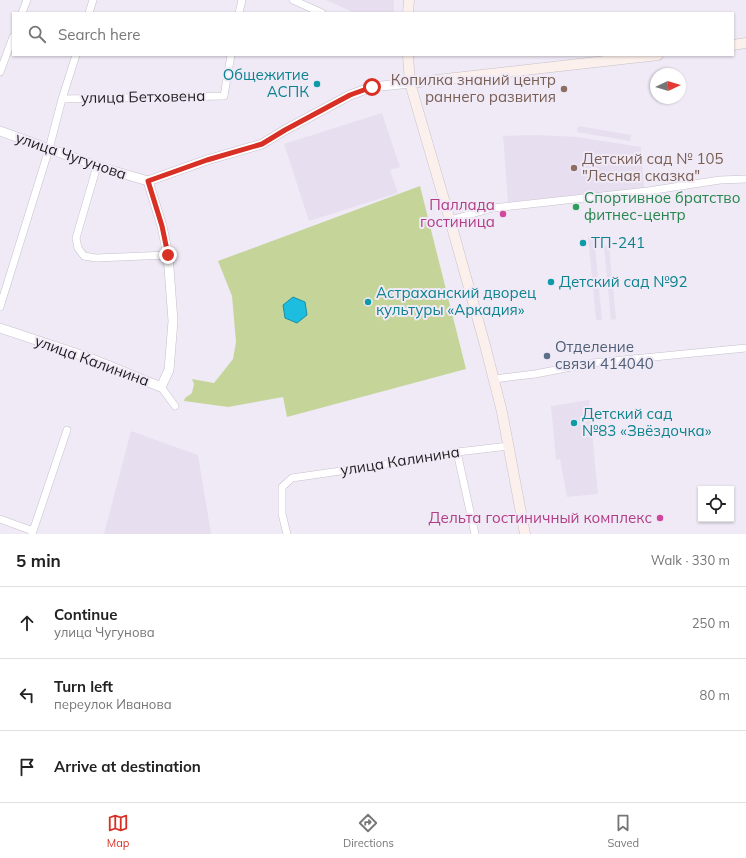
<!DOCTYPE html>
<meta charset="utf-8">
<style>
body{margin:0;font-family:Mulish,sans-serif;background:#f2f2f2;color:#222}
.controls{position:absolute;right:12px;bottom:12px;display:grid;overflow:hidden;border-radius:0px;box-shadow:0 1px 3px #0004}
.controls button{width:36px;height:36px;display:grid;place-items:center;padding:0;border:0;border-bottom:1px solid #e0e0e0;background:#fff;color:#222;font:20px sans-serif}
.compass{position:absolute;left:650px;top:68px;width:36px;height:36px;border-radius:50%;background:#fff;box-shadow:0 1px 3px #0004;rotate:86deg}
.stop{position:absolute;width:12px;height:12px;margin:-9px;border:3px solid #d93025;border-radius:50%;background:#fff}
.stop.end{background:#d93025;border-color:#fff;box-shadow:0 1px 4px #0008}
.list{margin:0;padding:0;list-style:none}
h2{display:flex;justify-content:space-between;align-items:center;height:52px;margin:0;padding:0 16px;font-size:17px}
h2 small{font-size:13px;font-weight:400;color:#767676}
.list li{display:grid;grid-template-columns:26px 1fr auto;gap:12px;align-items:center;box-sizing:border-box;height:72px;padding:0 16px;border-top:1px solid #e0e0e0}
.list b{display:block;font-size:15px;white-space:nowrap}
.list p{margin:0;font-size:13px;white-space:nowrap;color:#767676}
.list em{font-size:13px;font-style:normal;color:#767676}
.icon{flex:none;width:22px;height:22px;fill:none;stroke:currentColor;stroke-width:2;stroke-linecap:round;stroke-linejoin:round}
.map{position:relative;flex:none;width:746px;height:534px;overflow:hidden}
.search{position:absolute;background:#fff;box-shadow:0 1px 3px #0004;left:12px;right:12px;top:12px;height:44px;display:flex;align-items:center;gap:10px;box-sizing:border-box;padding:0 14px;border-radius:0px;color:#767676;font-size:15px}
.sheet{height:268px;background:#fff}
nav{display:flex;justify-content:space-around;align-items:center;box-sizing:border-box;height:56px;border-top:1px solid #e0e0e0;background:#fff;font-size:11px;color:#767676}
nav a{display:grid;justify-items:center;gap:2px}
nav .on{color:#d93025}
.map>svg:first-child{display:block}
.built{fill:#e7def0}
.green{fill:#c5d59a}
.water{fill:#1cbdde;stroke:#1d8da5}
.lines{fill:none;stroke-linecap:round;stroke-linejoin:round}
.minor-casing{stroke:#c6c0cb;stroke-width:8}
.tertiary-casing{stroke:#c6c0cb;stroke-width:10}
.secondary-casing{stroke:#c6c0cb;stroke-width:11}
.minor{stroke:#fff;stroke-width:7}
.tertiary{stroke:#fff;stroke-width:9}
.secondary{stroke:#fcf0ec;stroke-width:10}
.route{stroke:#d93025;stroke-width:5}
.culture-dot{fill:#0f9aa8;stroke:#f0eaf6;stroke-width:1.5}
.education-dot{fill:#8d6e63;stroke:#f0eaf6;stroke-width:1.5}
.leisure-dot{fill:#2e9e5b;stroke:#f0eaf6;stroke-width:1.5}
.hotel-dot{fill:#d1479c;stroke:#f0eaf6;stroke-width:1.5}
.service-dot{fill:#5c6f8a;stroke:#f0eaf6;stroke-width:1.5}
.labels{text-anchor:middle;stroke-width:4;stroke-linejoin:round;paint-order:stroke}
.culture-label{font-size:15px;fill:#0d838f;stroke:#f0eaf6;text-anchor:start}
.education-label{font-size:15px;fill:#785e54;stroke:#f0eaf6;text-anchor:end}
.street-label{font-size:15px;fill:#1e1c20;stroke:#f0eaf6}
.leisure-label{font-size:15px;fill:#27864d;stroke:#f0eaf6;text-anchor:start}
.hotel-label{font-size:15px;fill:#b23c85;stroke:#f0eaf6;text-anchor:end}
.service-label{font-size:15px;fill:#4e5e75;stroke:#f0eaf6;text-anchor:start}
</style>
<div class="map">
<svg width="746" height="534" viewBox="0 0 746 534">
<rect width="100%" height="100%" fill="#f0eaf6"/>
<!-- built -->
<path class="built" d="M326,0h68v13h-39z
M382,113l18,54 -10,3 8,23 -89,28 -25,-77z
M578,126l53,9 -1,6 -53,-9z
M539,135l38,2 64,10 3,41 -136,14 -5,-66z
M594,235l8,85h-6l-8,-84z
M609,245l7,74 -5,1 -7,-74z
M589,400l9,94 -31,3 -7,-38 -4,1 -5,-54z
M131,431l67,24 13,79h-107z"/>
<!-- green -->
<path class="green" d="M420,186l46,183 -179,48 -4,-20 -55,10 -44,-6 1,-3 7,-5 2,-9 -2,-5 22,4 19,-24 3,-17 -4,-46 -14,-35z"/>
<!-- water -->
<path class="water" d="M293,297l12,5 2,13 -10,8 -12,-5 -2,-13z"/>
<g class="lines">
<defs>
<path id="minor" d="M293,0l29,13
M22,13l5,-13
M89,13l4,-13
M239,13l3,-13
M0,72l13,-35
M62,99l162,-3 7,-41
M97,166l-21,72 2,10 6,8 12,2 72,-3
M450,220l43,-12 155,-17 72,-11 26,-1
M0,307l49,-158 13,-50 14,-44
M494,379l41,-5 57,-11 154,-15
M161,387l14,19
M457,452l18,82
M0,519l33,12
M32,534l35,-104
M287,534l-5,-20v-27l10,-9 83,-12 82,-14 52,-6"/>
<path id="tertiary" d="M0,131l97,35 51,15 59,-21 55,-16 23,-14 65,-35 22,-8 38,-4
M0,328l87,29 74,30 8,-17 4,-49 -5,-66 -6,-29 -14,-45"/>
<path id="secondary" d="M408,13l1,-13
M733,45l13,-2
M408,55l2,28 40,137 35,125 17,67 23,122
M410,83l248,-28"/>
</defs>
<!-- minor casing -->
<use href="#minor" class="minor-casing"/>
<!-- tertiary casing -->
<use href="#tertiary" class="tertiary-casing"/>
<!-- secondary casing -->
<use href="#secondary" class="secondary-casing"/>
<!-- minor -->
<use href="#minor" class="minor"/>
<!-- tertiary -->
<use href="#tertiary" class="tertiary"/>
<!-- secondary -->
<use href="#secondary" class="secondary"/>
</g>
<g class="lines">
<!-- route -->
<path class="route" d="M168,255l-6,-29 -14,-45 59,-21 55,-16 23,-14 65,-35 22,-8"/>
</g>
<!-- markers -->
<g class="culture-dot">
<circle cx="317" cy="84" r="4"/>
<circle cx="583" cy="243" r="4"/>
<circle cx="551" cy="282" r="4"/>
<circle cx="368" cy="302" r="4"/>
<circle cx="574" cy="423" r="4"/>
</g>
<g class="education-dot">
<circle cx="564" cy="89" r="4"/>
<circle cx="574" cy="168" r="4"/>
</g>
<circle class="leisure-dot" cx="576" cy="207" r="4"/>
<g class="hotel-dot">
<circle cx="503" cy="214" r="4"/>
<circle cx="660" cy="518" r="4"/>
</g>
<circle class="service-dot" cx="547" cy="356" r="4"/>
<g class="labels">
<!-- culture labels -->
<g class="culture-label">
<text x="309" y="80" text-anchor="end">Общежитие<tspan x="309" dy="17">АСПК</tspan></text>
<text x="591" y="248">ТП-241</text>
<text x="559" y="287">Детский сад №92</text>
<text x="376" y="298">Астраханский дворец<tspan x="376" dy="17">культуры «Аркадия»</tspan></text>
<text x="582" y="419">Детский сад<tspan x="582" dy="17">№83 «Звёздочка»</tspan></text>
</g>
<!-- education labels -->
<g class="education-label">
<text x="556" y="85">Копилка знаний центр<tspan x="556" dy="17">раннего развития</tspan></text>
<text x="582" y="164" text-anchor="start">Детский сад № 105<tspan x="582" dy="17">"Лесная сказка"</tspan></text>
</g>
<!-- street labels -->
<g class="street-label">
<text transform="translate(143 97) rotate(-1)" y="5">улица Бетховена</text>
<text transform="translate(71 156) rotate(19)" y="5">улица Чугунова</text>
<text transform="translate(92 361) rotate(20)" y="5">улица Калинина</text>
<text transform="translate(400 461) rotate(-9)" y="5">улица Калинина</text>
</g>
<!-- leisure labels -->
<g class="leisure-label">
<text x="584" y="203">Спортивное братство<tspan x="584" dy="17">фитнес-центр</tspan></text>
</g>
<!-- hotel labels -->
<g class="hotel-label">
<text x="495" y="210">Паллада<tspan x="495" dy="17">гостиница</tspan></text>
<text x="652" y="523">Дельта гостиничный комплекс</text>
</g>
<!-- service labels -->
<g class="service-label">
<text x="555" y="352">Отделение<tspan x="555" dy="17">связи 414040</tspan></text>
</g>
</g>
</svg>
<div class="controls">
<button><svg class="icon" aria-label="locate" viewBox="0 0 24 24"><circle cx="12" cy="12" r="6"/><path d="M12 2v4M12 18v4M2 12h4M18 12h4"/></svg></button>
</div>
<svg class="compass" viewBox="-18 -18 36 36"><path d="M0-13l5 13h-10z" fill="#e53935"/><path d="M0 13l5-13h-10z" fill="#767676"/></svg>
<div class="stop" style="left:372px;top:87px"></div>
<div class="stop end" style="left:168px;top:255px"></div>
<div class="search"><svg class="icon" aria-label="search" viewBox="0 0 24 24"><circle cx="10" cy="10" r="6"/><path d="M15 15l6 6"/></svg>Search here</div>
</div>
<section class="sheet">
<h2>5 min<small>Walk · 330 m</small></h2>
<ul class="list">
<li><svg class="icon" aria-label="ahead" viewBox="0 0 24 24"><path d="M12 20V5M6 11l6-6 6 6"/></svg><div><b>Continue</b><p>улица Чугунова</p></div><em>250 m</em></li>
<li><svg class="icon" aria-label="left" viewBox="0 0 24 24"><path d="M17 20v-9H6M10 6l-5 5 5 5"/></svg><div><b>Turn left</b><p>переулок Иванова</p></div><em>80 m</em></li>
<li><svg class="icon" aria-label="arrive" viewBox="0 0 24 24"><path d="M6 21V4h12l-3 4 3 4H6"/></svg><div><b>Arrive at destination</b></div></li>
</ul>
</section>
<nav>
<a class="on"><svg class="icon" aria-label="map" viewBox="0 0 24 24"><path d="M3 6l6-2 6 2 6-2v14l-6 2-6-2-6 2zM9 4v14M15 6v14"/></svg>Map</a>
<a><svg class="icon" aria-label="directions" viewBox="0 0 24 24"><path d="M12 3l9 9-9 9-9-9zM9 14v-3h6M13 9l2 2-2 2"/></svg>Directions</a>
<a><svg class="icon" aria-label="saved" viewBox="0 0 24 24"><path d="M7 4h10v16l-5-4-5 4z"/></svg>Saved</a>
</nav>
